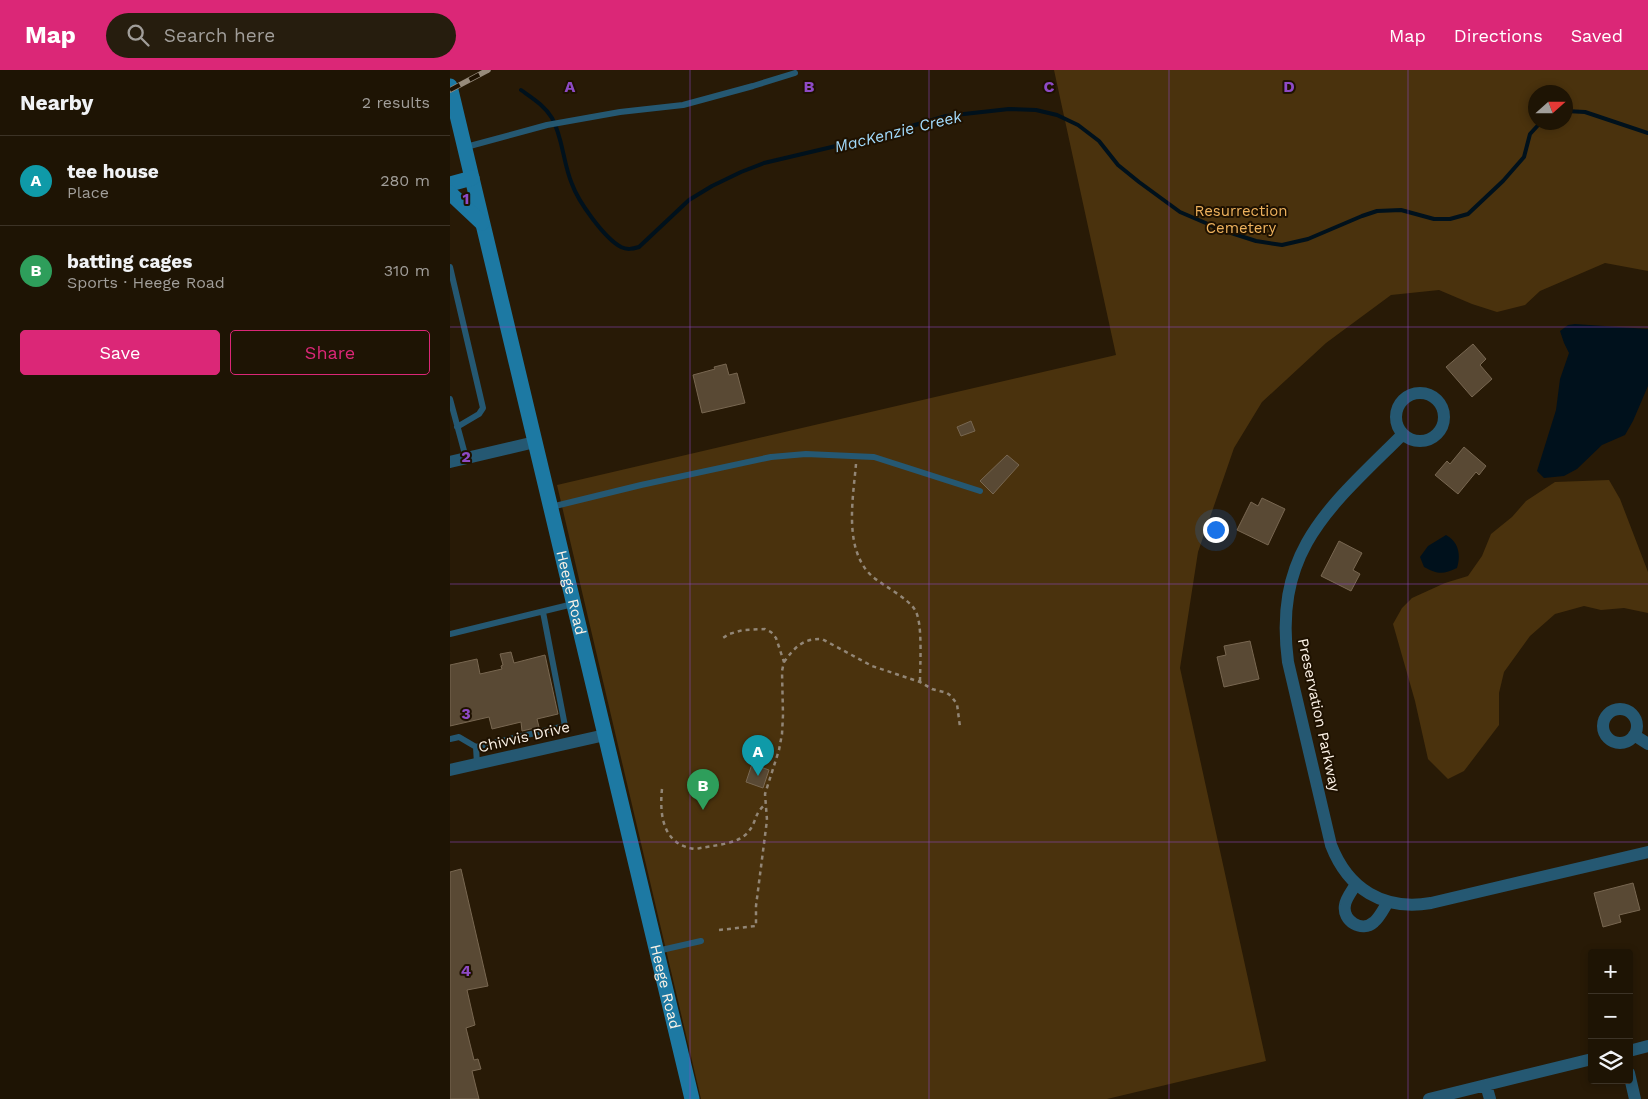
<!DOCTYPE html>
<meta charset="utf-8">
<style>
body{margin:0;font-family:"Work Sans",sans-serif;background:#261d0e;color:#f1f3f6}
.controls{position:absolute;right:15px;bottom:15px;display:grid;overflow:hidden;border-radius:5px;box-shadow:0 2px 8px #0003}
.controls button{width:45px;height:45px;display:grid;place-items:center;padding:0;border:0;border-bottom:1px solid #3c3326;background:#1e1404;color:#f1f3f6;font:25px sans-serif}
.compass{position:absolute;left:1078px;top:15px;width:45px;height:45px;border-radius:50%;background:#1e1404;box-shadow:0 2px 8px #0003;rotate:69deg}
.you{position:absolute;left:765px;top:459px;width:18px;height:18px;margin:-12px;border:4px solid #fff;border-radius:50%;background:#1a73e8;box-shadow:0 0 0 8px #1a73e833}
.badge{display:grid;place-items:center;width:32px;height:32px;border-radius:50%;background:#db2777;color:#fff;font-size:16px;font-weight:700}
.pin{position:absolute;translate:-50% -41px;filter:drop-shadow(0 1px 2px #0008)}
.pin::after{content:'';position:absolute;top:26px;width:18px;height:15px;background:inherit;clip-path:polygon(0 0,100% 0,50% 100%)}
.list{margin:0;padding:0;list-style:none}
h2{display:flex;justify-content:space-between;align-items:center;height:65px;margin:0;padding:0 20px;font-size:21px}
h2 small{font-size:16px;font-weight:400;color:#a19e9a}
.list li{display:grid;grid-template-columns:32px 1fr auto;gap:15px;align-items:center;box-sizing:border-box;height:90px;padding:0 20px;border-top:1px solid #3c3326}
.list b{display:block;font-size:19px;white-space:nowrap}
.list p{margin:0;font-size:16px;white-space:nowrap;color:#a19e9a}
.list em{font-size:16px;font-style:normal;color:#a19e9a}
.actions{display:flex;gap:10px;padding:15px 20px}
.actions a{flex:1;padding:11px 0;border:1px solid #db2777;border-radius:5px;text-align:center;font-size:18px;color:#db2777}
.actions .main{background:#db2777;color:#fff}
.icon{flex:none;width:28px;height:28px;fill:none;stroke:currentColor;stroke-width:2;stroke-linecap:round;stroke-linejoin:round}
.map{position:relative;flex:none;width:1198px;height:1029px;overflow:hidden}
header{display:flex;align-items:center;gap:30px;box-sizing:border-box;height:70px;padding:0 25px;background:#db2777;color:#fff}
header strong{font-size:24px}
nav{display:flex;gap:28px;margin-inline-start:auto;font-size:18px}
.search{width:350px;height:45px;background:#261d0e;display:flex;align-items:center;gap:12px;box-sizing:border-box;padding:0 18px;border-radius:28px;color:#a19e9a;font-size:19px}
main{display:flex}
aside{flex:1;background:#1e1404}
.map>svg:first-child{display:block}
.green{fill:#4a320d;fill-rule:evenodd}
.water{fill:#00111c}
.lines{fill:none;stroke-linecap:round;stroke-linejoin:round}
.stream{stroke:#00111c;stroke-width:4}
.building{fill:#594934;stroke:#786751}
.path{stroke:#928676;stroke-width:2.5;stroke-dasharray:4 4;stroke-linecap:butt}
.lane{stroke:#255872;stroke-width:6}
.street{stroke:#255872;stroke-width:12}
.secondary{stroke:#1d79a3;stroke-width:15}
.rail-casing{stroke:#978b7b;stroke-width:5.5}
.rail{stroke:#1e1100;stroke-width:4;stroke-dasharray:11;stroke-linecap:butt}
.grid{fill:none;stroke:#8e4ac5;stroke-width:1;stroke-opacity:0.55}
.labels{text-anchor:middle;stroke-width:4;stroke-linejoin:round;paint-order:stroke}
.park-label{font-size:15px;fill:#eeb25d;stroke:#1e1100}
.street-label{font-size:15px;fill:#fcf2e6;stroke:#1e1100}
.water-label{font-size:16px;font-style:italic;fill:#a3dcfd;stroke:#1e1100}
.grid-label{font-size:16px;text-anchor:middle;font-weight:bold;fill:#8e4ac5;stroke:#1e1100;stroke-width:4;stroke-linejoin:round;paint-order:stroke}
</style>
<header>
<strong>Map</strong>
<div class="search"><svg class="icon" aria-label="search" viewBox="0 0 24 24"><circle cx="10" cy="10" r="6"/><path d="M15 15l6 6"/></svg>Search here</div>
<nav><a>Map</a><a>Directions</a><a>Saved</a></nav>
</header>
<main>
<aside>
<h2>Nearby<small>2 results</small></h2>
<ul class="list">
<li><span class="badge" style="background:#0f9aa8">A</span><div><b>tee house</b><p>Place</p></div><em>280 m</em></li>
<li><span class="badge" style="background:#2e9e5b">B</span><div><b>batting cages</b><p>Sports · Heege Road</p></div><em>310 m</em></li>
</ul>
<div class="actions"><a class="main">Save</a><a>Share</a></div>
</aside>
<div class="map">
<svg width="1198" height="1029" viewBox="0 0 1198 1029">
<rect width="100%" height="100%" fill="#281a06"/>
<!-- green -->
<path class="green" d="M604,0h594v201l-43,-8 -65,28 -15,14 -28,7 -25,-8 -33,-14 -48,5 -65,48 -64,59 -28,46 -36,104 -18,116 86,393 -159,38h-406l-144,-614 559,-130zM1086,22h30v30h-30z
M1159,410l11,19 28,73v41l-24,-5 -23,2 -17,-4 -29,8 -25,22 -26,36 -5,21v32l-35,46 -16,8 -20,-20 -13,-58 -22,-77 9,-16 10,-10 33,-15 23,-7 14,-20 9,-22 21,-17 14,-16 29,-19z"/>
<!-- water -->
<path class="water" d="M1125,254l73,5v57l-15,35 -8,14 -23,10 -25,24 -13,7 -20,2 -7,-7 19,-61 4,-31 9,-26 -5,-10 -4,-12 8,-6z
M996,465c13,7 15,20 11,33 -14,7 -20,6 -33,-1l-4,-10 8,-11z"/>
<g class="lines">
<!-- stream -->
<path class="stream" d="M71,20c11,8 23,15 31,28 11,20 11,45 20,66 6,17 32,54 49,63 6,3 11,2 18,0l50,-47 23,-14 29,-14 23,-9 106,-25 76,-22 63,-7 27,1 21,5 21,10 21,16 19,24 21,17 41,30 42,18 34,11 26,4 26,-6 54,-23 15,-5 24,-1 33,9h16l18,-5 35,-33 21,-24 6,-23 11,-12
M1116,41l19,1 63,21"/>
</g>
<!-- building -->
<path class="building" d="M1023,274l13,15 -6,6 12,14 -20,18 -26,-30z
M276,294l3,11 8,-2 8,30 -43,10 -9,-38 22,-6 -1,-2z
M521,351l4,10 -14,5 -4,-9z
M1014,377l22,19 -7,9 -3,-3 -18,22 -23,-19 12,-14 3,3z
M557,385l12,10 -26,29 -13,-13z
M812,428l23,11 -17,36 -31,-15 14,-28 7,4z
M889,471l23,12 -9,17 7,4 -9,17 -30,-15z
M800,571l9,38 -35,8 -7,-30 9,-2 -2,-9z
M61,582l3,11 31,-8 13,59 -21,5 2,8 -17,4 -1,-9 -29,7 -3,-12 -39,9v-61l27,-6 3,15 22,-5 -1,-3 2,-1 -3,-11z
M302,694l17,6 -6,18 -17,-6z
M11,799l27,117 -21,4 8,35 -9,3 8,32 4,-1 3,10 -9,2 7,28h-29v-227z
M1183,813l7,27 -21,5 2,7 -18,5 -9,-34z"/>
<g class="lines">
<!-- path -->
<path class="path" d="M406,394c-3,35 -13,87 17,113 11,9 36,22 42,33 8,12 5,55 5,72
M334,592c10,-14 19,-24 38,-23l50,27 48,16 12,7 15,4 4,3 6,8 3,23
M212,719c-3,28 2,57 34,60 16,-4 43,-4 53,-18 8,-10 5,-18 17,-27
M269,860l37,-4v-20l11,-86 -2,-26 14,-44 3,-16 1,-19 -1,-44 2,-9 -8,-24 -5,-6 -6,-3 -22,1 -14,4 -9,6"/>
<!-- lane -->
<path class="lane" d="M16,77l81,-22 73,-13 63,-7 70,-19 42,-13
M0,197l33,141 -4,6 -22,13
M0,329l16,59
M101,437l90,-22 130,-28 35,-3 68,3 106,34
M0,564l123,-30
M0,669l9,-2 17,10 89,-21 -22,-114
M26,677l1,17
M207,881l44,-10"/>
<!-- street -->
<path class="street" d="M946 347a24 24 0 1 1 48 0a24 24 0 1 1-48 0Z
M953,364c-72,72 -130,115 -115,228l43,183c17,44 52,66 100,58l217,-51
M0,392l85,-20
M1153 656a17 17 0 1 1 34 0a17 17 0 1 1-34 0Z
M1184,665l14,9
M0,700l155,-35
M906,814c-4,7 -10,14 -11,21 -3,16 17,28 29,17 6,-5 10,-14 14,-20
M1179,981l19,-5
M1179,1003l6,26
M1036,1015l4,14
M979,1029l163,-40"/>
<!-- secondary -->
<g class="secondary">
<path id="s1" d="M0,16l242,1013"/>
<path d="M0,114l22,-6"/>
<path d="M0,123l32,30"/>
</g>
<defs>
<path id="rail" d="M0,20l38,-20"/>
</defs>
<!-- rail casing -->
<use href="#rail" class="rail-casing"/>
<!-- rail -->
<use href="#rail" class="rail"/>
</g>
<!-- grid -->
<path class="grid" d="M240,0v1029M479,0v1029M719,0v1029M958,0v1029M0,257h1198M0,514h1198M0,772h1198"/>
<g class="labels">
<!-- park labels -->
<g class="park-label">
<text x="791" y="146">Resurrection<tspan x="791" dy="17">Cemetery</tspan></text>
</g>
<!-- street labels -->
<g class="street-label">
<text dy="5" stroke="none"><textPath href="#s1" startOffset="521">Heege Road</textPath></text>
<text transform="translate(869 645) rotate(78)" y="5">Preservation Parkway</text>
<text transform="translate(74 667) rotate(-13)" y="5">Chivvis Drive</text>
<text dy="5" stroke="none"><textPath href="#s1" startOffset="926">Heege Road</textPath></text>
</g>
<!-- water labels -->
<g class="water-label">
<text transform="translate(448 61) rotate(-14)" y="6">MacKenzie Creek</text>
</g>
</g>
<g class="grid-label">
<text x="120" y="22">A</text>
<text x="359" y="22">B</text>
<text x="599" y="22">C</text>
<text x="839" y="22">D</text>
<text x="16" y="134">1</text>
<text x="16" y="392">2</text>
<text x="16" y="649">3</text>
<text x="16" y="906">4</text>
</g>
</svg>
<div class="controls">
<button>+</button>
<button>−</button>
<button><svg class="icon" aria-label="layers" viewBox="0 0 24 24"><path d="M12 4l9 5-9 5-9-5zM3 14l9 5 9-5"/></svg></button>
</div>
<svg class="compass" viewBox="-18 -18 36 36"><path d="M0-13l5 13h-10z" fill="#e53935"/><path d="M0 13l5-13h-10z" fill="#a19e9a"/></svg>
<div class="you"></div>
<div class="pin badge" style="left:308px;top:706px;background:#0f9aa8">A</div>
<div class="pin badge" style="left:253px;top:740px;background:#2e9e5b">B</div>
</div>
</main>
